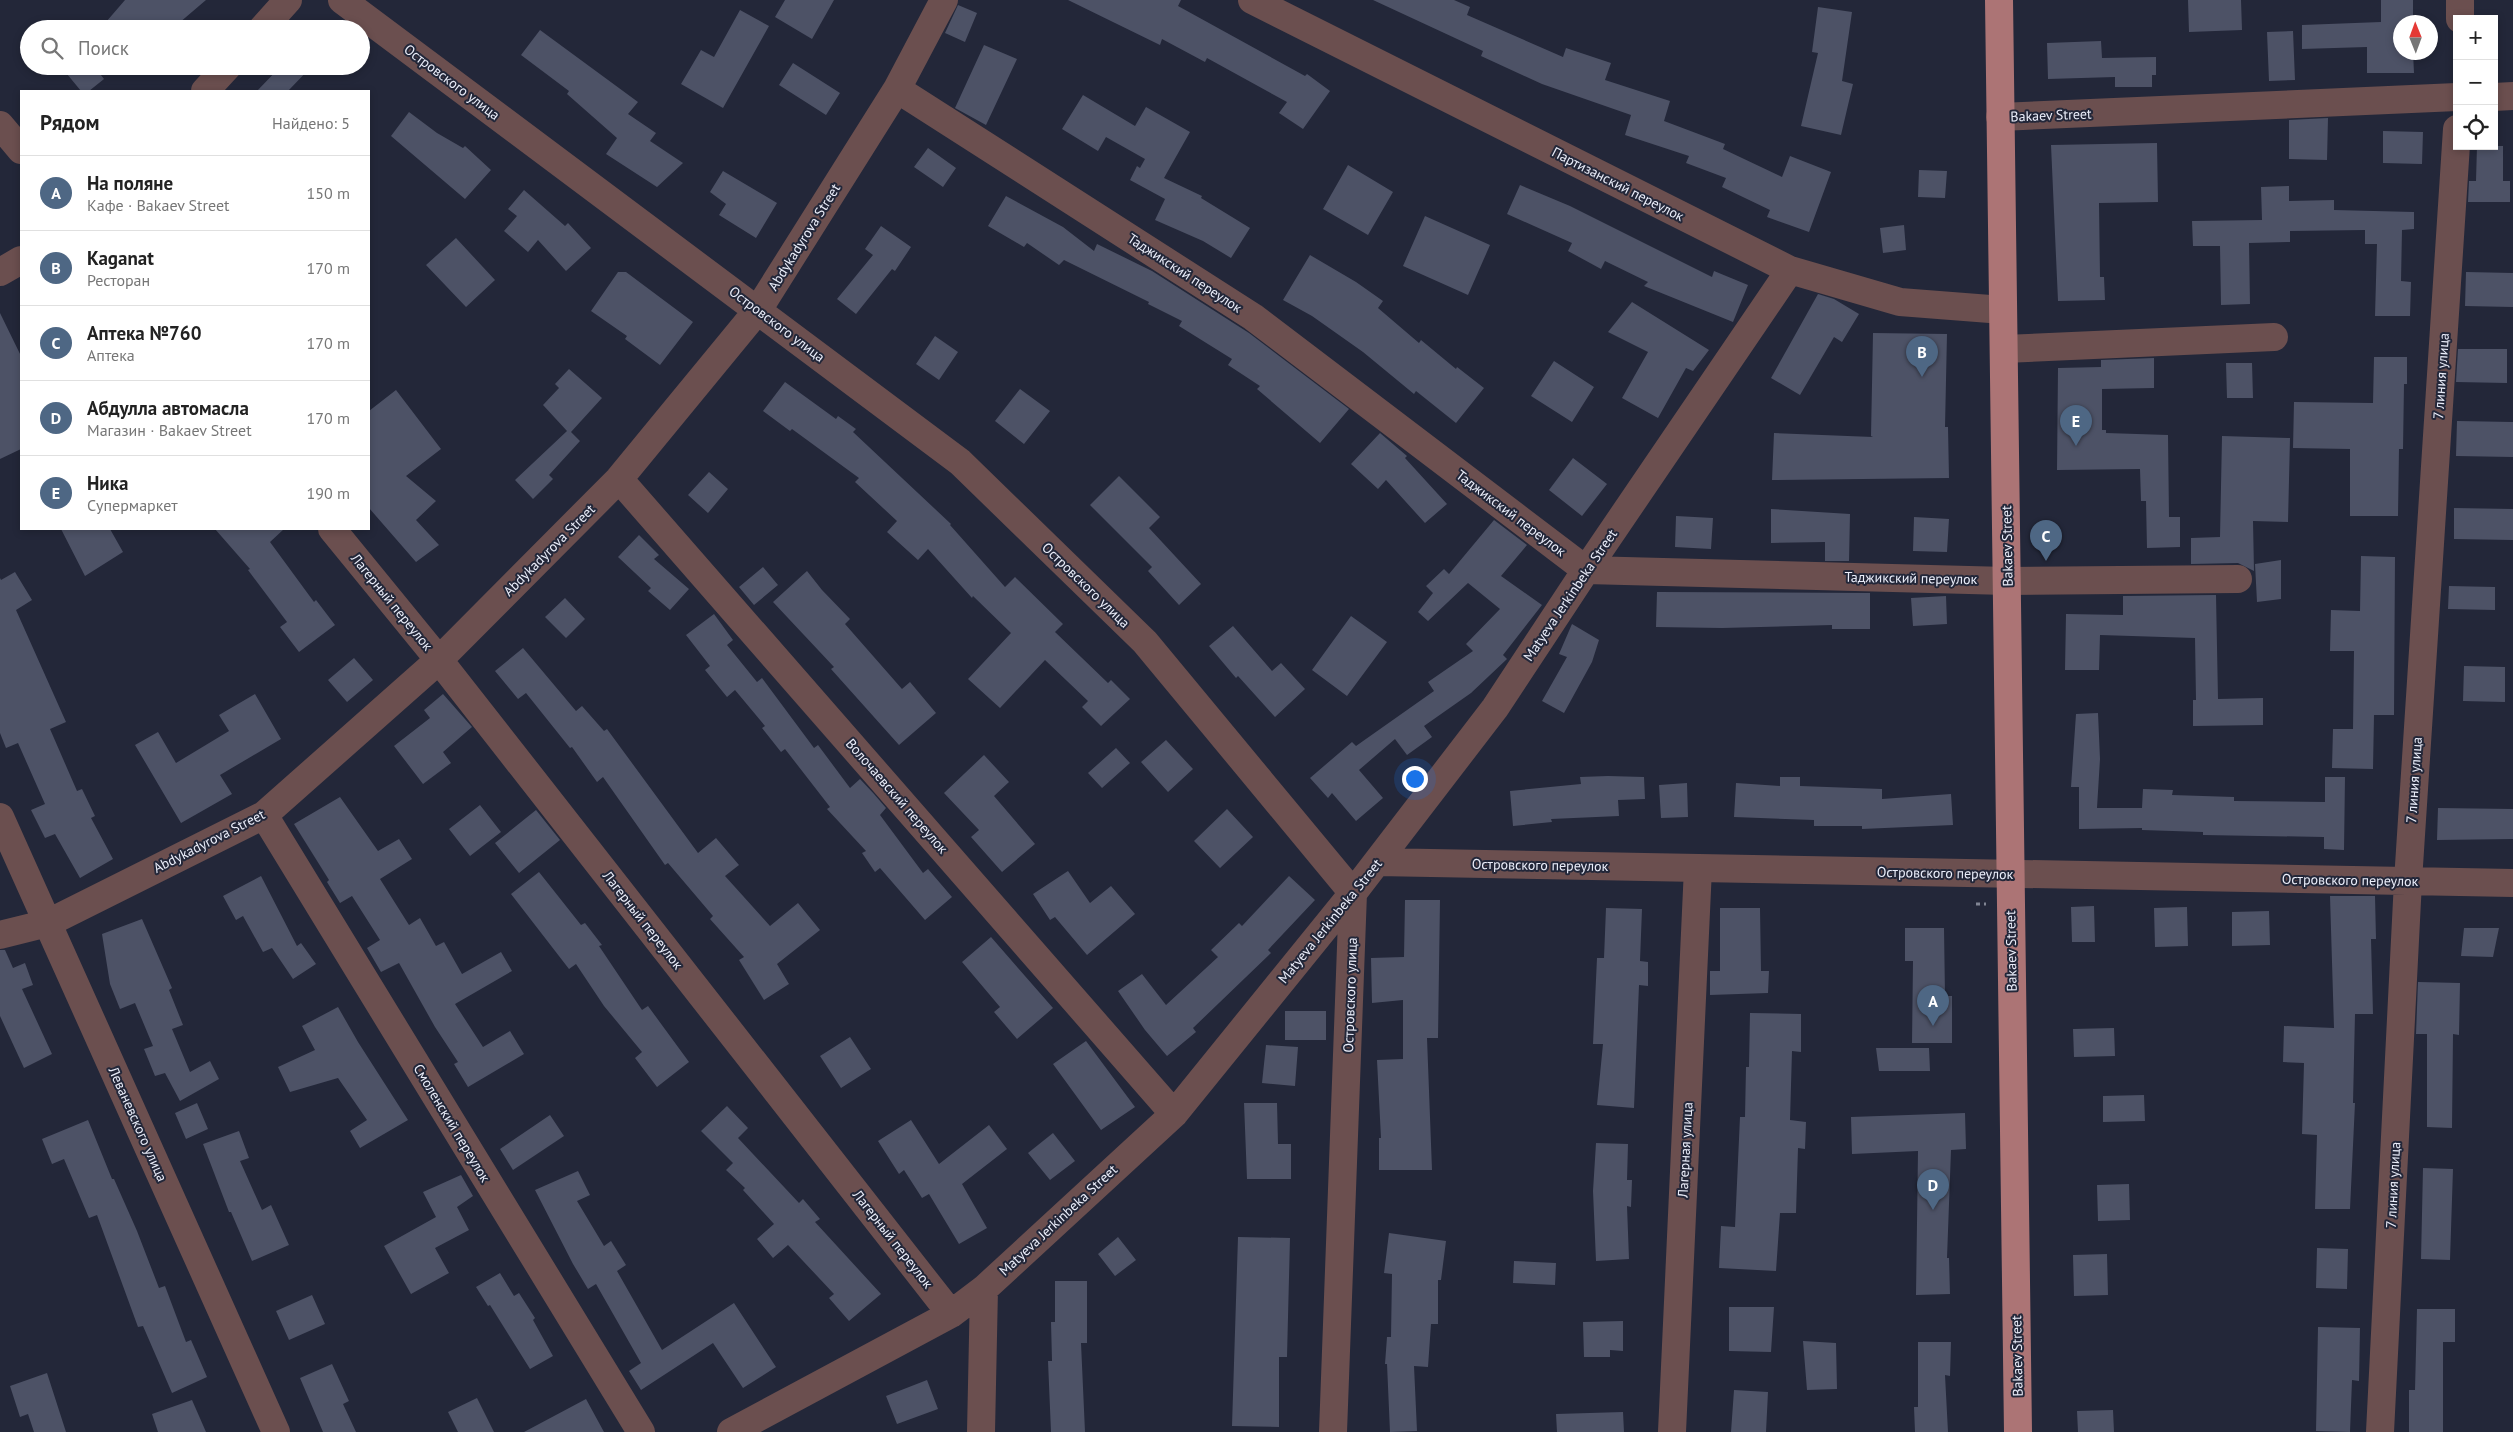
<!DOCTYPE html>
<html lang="ru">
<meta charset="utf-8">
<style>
body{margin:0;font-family:"PT Sans",sans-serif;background:#f6f6f6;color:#222}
.controls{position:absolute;right:15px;top:15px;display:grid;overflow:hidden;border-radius:0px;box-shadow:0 2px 8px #0003}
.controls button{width:45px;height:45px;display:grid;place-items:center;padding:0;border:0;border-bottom:1px solid #e0e0e0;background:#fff;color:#222;font:25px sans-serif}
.compass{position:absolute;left:2393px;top:15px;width:45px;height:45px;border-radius:50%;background:#fff;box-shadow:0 2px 8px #0003;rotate:359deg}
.you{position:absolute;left:1414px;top:778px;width:18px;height:18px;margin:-12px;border:4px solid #fff;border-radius:50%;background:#1a73e8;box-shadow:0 0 0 8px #1a73e833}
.badge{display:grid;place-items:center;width:32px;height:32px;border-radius:50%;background:#4e6784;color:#fff;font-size:16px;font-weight:700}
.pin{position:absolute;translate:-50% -41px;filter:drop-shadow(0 1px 2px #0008)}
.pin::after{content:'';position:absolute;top:26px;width:18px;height:15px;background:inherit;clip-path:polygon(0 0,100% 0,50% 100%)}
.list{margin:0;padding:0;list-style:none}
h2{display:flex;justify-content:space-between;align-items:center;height:65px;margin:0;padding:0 20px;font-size:21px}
h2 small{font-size:16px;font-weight:400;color:#767676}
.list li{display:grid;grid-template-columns:32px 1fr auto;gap:15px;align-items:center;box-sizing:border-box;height:75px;padding:0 20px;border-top:1px solid #e0e0e0}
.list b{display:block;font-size:19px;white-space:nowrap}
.list p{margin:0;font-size:16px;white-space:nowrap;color:#767676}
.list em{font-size:16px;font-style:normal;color:#767676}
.icon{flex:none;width:28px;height:28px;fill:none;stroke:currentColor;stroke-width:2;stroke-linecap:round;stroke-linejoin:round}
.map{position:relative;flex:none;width:2513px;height:1432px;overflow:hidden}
.search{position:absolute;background:#fff;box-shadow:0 2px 8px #0003;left:20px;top:20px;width:350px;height:55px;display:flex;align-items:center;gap:12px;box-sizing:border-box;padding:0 18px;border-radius:28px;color:#767676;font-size:19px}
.panel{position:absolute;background:#fff;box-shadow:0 2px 8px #0003;left:20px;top:90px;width:350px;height:440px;border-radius:0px}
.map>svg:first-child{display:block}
.building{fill:#4d5266}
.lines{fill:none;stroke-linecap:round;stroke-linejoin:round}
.path{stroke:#818594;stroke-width:3;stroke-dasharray:4 4;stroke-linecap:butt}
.minor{stroke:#6b4f4f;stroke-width:28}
.major{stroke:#ac7475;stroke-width:28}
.labels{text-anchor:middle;stroke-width:4;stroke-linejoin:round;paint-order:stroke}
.street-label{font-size:14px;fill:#ebeefa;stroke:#232739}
</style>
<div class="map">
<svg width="2513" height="1432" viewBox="0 0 2513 1432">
<rect width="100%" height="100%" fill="#232739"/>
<!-- building -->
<path class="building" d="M125,0h81l-34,29h-72z
M785,0h49l-22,39 -37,-22z
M1068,0h113l-3,6 127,70 2,-2 23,17 -27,38 -24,-16 8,-11 -80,-44 -2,4 -43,-23 -2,6z
M1373,0h81l16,7 -3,8 96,42 3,-9 45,15 -6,17 65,21 -6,20 61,23 -2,5 59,28 8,-21 41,16 -22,60 -42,-15 3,-7 -48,-23 4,-9 -40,-15 3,-7 -64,-21 6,-20 -89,-31 -61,-28 2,-5z
M2188,0h53l1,30 -53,2z
M2381,0h32v22h-13v30h13l1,21h-47v-26l-65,2v-24l79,-3z
M958,5l19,8 -12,29 -20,-9z
M1818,7l34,5 -10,69 11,3 -12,51 -40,-9 17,-73 -6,-1z
M740,10l29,16 -46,82 -42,-24 20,-34 13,7z
M540,30l98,72 -10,12 28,19 -6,8 33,22 -26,24 -51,-33 11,-16 -50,-44 2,-3 -48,-36z
M2293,31l2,49 -26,1 -2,-49z
M2101,41l1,17 54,-1v18h-4v12h-37v-10l-67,2 -1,-36z
M984,45l33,14 -31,66 -31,-17z
M793,63l47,30 -14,22 -47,-30z
M67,66h27l10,13 -15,12h-8l-14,-17z
M281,66h31l-24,25h-31z
M1083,95l52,31 11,-19 44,25 -26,46 38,18 -1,2 49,30 -19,30 -28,-17 -48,-21 10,-21 -35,-19 7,-14 3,2 5,-9 -39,-22 -8,14 -36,-22z
M409,112l28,21 26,15 2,-2 26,24 -26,29 -74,-63z
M2328,118l-1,42 -38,-1v-39z
M2383,131l40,1 -1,32 -39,-1z
M2157,143l1,59 -59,1 1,74h4l1,23 -47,1 -7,-156z
M2477,146h26v35h7v21h-42l1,-21h7z
M928,148l28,20 -13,19 -29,-20z
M1348,165l45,27 -25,43 -45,-26z
M1919,170l28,1 -2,27 -27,-1z
M723,171l54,32 -21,35 -37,-23 7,-11 -16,-12z
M1520,185l50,21 142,71 2,-6 34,14 -15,37 -89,-36 4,-4 -43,-21 -4,8 -33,-18 4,-8 -65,-29z
M2289,186v15l45,-1v10l80,2v17l-12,1 -1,51 10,1 -1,34h-35l2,-72h-12v-14l-75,1v11l-41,1 1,61 -29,1 -1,-59h-27l-1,-25 70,-1 -1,-33z
M524,190l41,36 3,-3 23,25 -25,23 -28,-31 -10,12 -24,-21 13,-15 -9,-7z
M1006,196l57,31 31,24 3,-7 55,27 97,62 100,76 -29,34 -63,-54 3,-3 -32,-21 4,-6 -53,-33 3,-5 -34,-17 1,-2 -85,-42 -5,5 -32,-22 -3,4 -36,-21z
M1425,216l65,29 -22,50 -65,-29z
M1904,225l2,25 -23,3 -3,-25z
M881,226l30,21 -16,24 -3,-2 -36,45 -19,-15 36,-44 -8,-6z
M456,238l39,42 -29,27 -40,-42z
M1310,255l46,27 27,19 -5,7 41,35 2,-3 35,29 1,-2 27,21 -28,35 -40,-32 -2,3 -51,-42 -51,-36 -29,-16z
M618,272h8l67,50 -33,43 -35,-26 2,-3 -36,-25z
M2466,272l47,1v34l-48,-1z
M1818,294l16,5 25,15 -17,28 -8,-5 -34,58 -29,-17z
M1632,302l77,48 -16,21 -7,-3 -28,50 -36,-20 26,-46 -40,-20z
M0,313l21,43v93l-21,10z
M1873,333l74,1 -2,93h3l1,51 -177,2 2,-47 99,4 -2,-1z
M935,336l23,16 -19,28 -23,-16z
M2458,349h49v34l-51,-1z
M2374,357h33v27h-3l-1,65h-4l-1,67h-48v-67l-57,-1 1,-46 79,1z
M2154,358v30l-52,1v41h4v3l62,2 1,82h11v30l-33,1 -1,-47h-5l-1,-32 -83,1 1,-102 43,-1v-7z
M1554,361l40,26 -22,35 -41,-26z
M2226,363h26l1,35h-26z
M569,369l33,29 -31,34 9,9 -31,34 4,4 -20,20 -18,-19 52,-49 -24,-26 16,-17 -4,-4z
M785,382l51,37 2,-3 18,13 -3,3 98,92 -1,1 55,62 10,-10 48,47 -8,8 53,51 3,-3 19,19 -29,27 -19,-19 6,-6 -43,-41 -45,48 -32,-29 43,-46 -38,-37 -1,2 -44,-49 -10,11 -31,-28 10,-11 -42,-39 4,-4 -67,-49 -2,2 -27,-20z
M1020,389l30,22 -26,33 -29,-23z
M396,390l45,59 -35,27 30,25 -20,19 23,25 -23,17 -47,-54v-97z
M2457,421l56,1v35l-57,-1z
M1380,433l27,23 -2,2 42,46 -22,19 -39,-43 -8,9 -27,-25z
M2222,436l68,2 -2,84 -35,-1 1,50 -16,-8 -47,1v-26l29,-1z
M1573,458l34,26 -25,32 -33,-26z
M709,472l19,17 -20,24 -20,-18z
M1119,476l41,41 -11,11 52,56 -22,21 -31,-34 4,-4 -62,-62z
M2454,508l59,1v31l-59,-1z
M1771,509l79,5 -1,47h-24v-19l-54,1z
M1676,516l37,2 -2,31 -36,-2z
M1914,517l35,2 -2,33 -34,-1z
M1494,520l33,25 -26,31 41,29 -39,50 4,4 -36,34 -47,33 8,11 -25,18 -12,-16 -36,31 24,28 -27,23 -24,-28 -4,5 -18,-20 42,-36 4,4 78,-55 -6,-9 45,-31 -7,-7 34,-35 -32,-26 -40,38 -10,-9 15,-19 -7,-7 18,-17 5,5z
M61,529h49l13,23 -38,24z
M215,529h69l-14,13 44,60 2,-2 19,25 -36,27 -19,-25 7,-5 -39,-52 2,-1z
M639,535l20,20 -5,4 35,30 -19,21 -22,-19 3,-3 -33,-31z
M2361,556l34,1 -1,158h-20l-1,54 -41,-1 1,-39h20l1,-78h-24l1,-41 29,1z
M2281,560v39l-24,3 -2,-38z
M763,567l15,18 -24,20 -15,-18z
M807,571l15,19 28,29 -5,5 57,65 8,-7 26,31 -37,32 -68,-76 3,-2 -61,-65z
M15,572l17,28 -16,10 50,112 -16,7 27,62 5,-2 13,27 -4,2 22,41 -33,19 -25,-44 -10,4 -14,-28 14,-6 -27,-61 -12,5 -6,-15v-155l1,2z
M2449,586l46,1v23l-47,-1z
M1657,592l213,1v36h-38v-4l-110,3 -66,-1z
M2216,595l2,104 45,-1v27l-70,1v-26h3l-1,-62 -95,-3 -1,35h-34l1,-56 57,1v-19z
M1946,596l1,28 -34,2 -2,-28z
M565,598l20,21 -19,19 -21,-21z
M714,614l19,26 -6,5 30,37 5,-4 52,70 4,-3 32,43 10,-9 14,15 12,14 -6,7 43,58 5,-4 24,28 -27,23 -45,-52 -5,4 -13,-19 4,-2 -39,-42 3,-2 -45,-58 -4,3 -19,-24 3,-2 -30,-36 -8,7 -22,-27 5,-4 -24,-31z
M1351,616l36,26 -40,54 -35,-26z
M1572,624l27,16 -7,22 -28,51 -22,-12 25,-44 -8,-3z
M1233,626l39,45 9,-8 24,26 -30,28 -37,-41 -2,2 -27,-32z
M523,648l53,63 6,-5 22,25 3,-2 91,124 18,-15 23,27 -14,11 45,50 28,-23 22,27 -43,34 12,20 -25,16 -25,-40 5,-3 -34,-38 3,-3 -45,-53 -3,2 -62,-88 -6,5 -25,-35 -2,1 -44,-55 -8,6 -23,-28z
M354,658l19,22 -26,22 -19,-22z
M2464,666l41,1v35l-42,-1z
M255,694l26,45 -61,36 12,19 -51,29 -46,-78 23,-13 18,31 53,-32 -10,-16z
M443,694l29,33 -29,25 8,11 -28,21 -29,-38 36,-28 -6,-8z
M2098,713l2,46 -3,49h45l1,-19 30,1 -1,5 62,2v4l91,1v-25h20l-1,73 -20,-1v-12l-121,-2v-3l-61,-2v-2l-63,1v-42h-8l5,-73z
M1166,740l27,29 -25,23 -27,-30z
M1116,748l14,15 -28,25 -14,-15z
M984,755l25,27 -15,14 41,48 -33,28 -31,-35 8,-7 -35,-37z
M1608,776l36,1 1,22 -27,1 1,16 -68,3 1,3 -39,4 -3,-35 71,-7 -1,-7z
M1780,777h20v9l82,3v10l69,-5 2,31 -91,4v-3h-48v-6l-80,-3 2,-34 44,3z
M1687,783l1,34 -27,1 -2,-33z
M340,797l38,54 21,-12 13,20 -32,20 29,46 11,-7 16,28 8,-4 18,32 39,-22 11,19 -57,33 28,43 27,-16 14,23 -56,33 -14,-23 4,-2 -23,-35 -36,-64 -18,9 -14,-24 13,-8 -28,-44 -12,7 -13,-21 2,-2 -35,-56z
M480,805l21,27 -31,24 -21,-27z
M2438,808l75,1v30l-76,1z
M1227,809l26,28 -33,31 -26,-27z
M536,810l24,30 -41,33 -24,-30z
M1068,871l22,32 21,-17 24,28 -48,41 -32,-38 -5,3 -17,-26z
M539,872l42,53 4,-2 17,22 -3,1 43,64 6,-4 41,56 -32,25 -22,-29 7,-6 -38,-46 -28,-42 -7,5 -58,-75z
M261,876l36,70 4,-3 15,21 -23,15 -21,-31 -9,4 -20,-36 -7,4 -13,-24z
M1289,876l26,24 -47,50 3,3 -78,75 3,4 -29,24 -22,-26 -27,-39 24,-17 24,31 52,-48 -7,-7 28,-27 3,3z
M2330,896h45l1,43h-5l2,75h-18l-2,89h2l-5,106h-35l2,-74 -15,-1 2,-71 -21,-1 1,-36 50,2z
M1405,900h35l-2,138h-11l5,132h-53v-32h2l-4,-78 26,-1v-59l-31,3 -1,-45 33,-1z
M2094,906l1,36h-23l-1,-35z
M2187,907l1,39 -33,1 -1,-39z
M1606,908l36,1 -2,52 8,1v24l-9,-1 -5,123 -37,-3 6,-61h-10l4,-86h7z
M1720,908h40l1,63h8l-1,22 -58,2v-24h10z
M2269,911l1,34 -38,1v-34z
M142,919l30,69 -3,2 14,35 -11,4 18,43 20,-11 9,18 -39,22 -15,-28 -10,3 -11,-27 9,-3 -18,-43 -15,6 -10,-25 -8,-50z
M1905,928h39l1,68h7v47h-40l1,-82h-8z
M2464,928h35l-6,29 -32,-1z
M991,937l62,71 -36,31 -23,-27 6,-5 -38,-45z
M0,950h5l8,18 12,-5 8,22 -11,4 30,65 -28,14 -24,-52z
M2418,982l42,1 -1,52 -6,-1 -1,94 -25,-1v-93h-11z
M338,1007l20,35 50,78 -48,28 -10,-17 17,-11 -29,-42 -48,14 -12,-25 37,-17 -13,-24z
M1285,1011h41v29h-41z
M1750,1013l51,1v38l-9,-1 -2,69 16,2 -1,27 -7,-1 -2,65h-16l-4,58 -57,-3 2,-42 14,1 5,-110h5l1,-50h3z
M2114,1028l1,28 -41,1 -1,-28z
M850,1037l21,32 -30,19 -21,-32z
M1086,1041l49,66 -34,23 -48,-66z
M1266,1045l32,2 -3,39 -33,-3z
M1876,1048h53l1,23h-51z
M2144,1095l1,26 -42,1v-26z
M197,1103l11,26 -22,10 -11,-26z
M1244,1103h33l1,41h13v35h-44z
M727,1106l21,22 -10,10 61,65 4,-4 17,20 -5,3 66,72 -32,27 -20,-23 5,-4 -46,-49 -15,13 -16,-19 17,-15 -31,-34 2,-2 -19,-18 7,-7 -32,-32z
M1965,1113l1,36 -15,1 -4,108h2l1,36 -34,1 2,-144 -66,3 -1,-37z
M550,1115l14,21 -51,34 -13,-21z
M88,1120l24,59h2l23,52 22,57 6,-2 21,56 5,-2 16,37 -35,16 -29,-67 -5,1 -41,-112 -8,3 -25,-59 -12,5 -10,-25z
M911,1120l28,44 50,-39 18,24 -45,35 25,44 -28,16 -30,-50 -7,4 -18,-28 -5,4 -21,-33z
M239,1131l10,27 -9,3 22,49 9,-5 18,40 -37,16 -21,-49h-2l-26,-68z
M1053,1133l22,28 -25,19 -22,-27z
M1596,1143l32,1 -1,36h5l-1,27 -4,-1 2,53 -33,2 -3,-70z
M2423,1168l30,1 -3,91 -29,-1z
M578,1171l12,24 -13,6 27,45 7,-5 15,24 -9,6 45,79 72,-47 42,64 -33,21 -30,-45 -72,47 -12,-19 12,-8 -45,-79 -8,5 -15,-25 -38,-74z
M461,1175l12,21 -16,11 12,23 -34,18 14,25 -38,21 -27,-48 52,-29 -13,-25z
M2129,1184l1,36 -32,1 -1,-36z
M1389,1233l57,8 -5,39h-3v44h-7l-3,43 -14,-1 3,65 -27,1 -3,-68h-2l2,-27h4l1,-63 -8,-1z
M1118,1237l18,23 -21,16 -17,-22z
M1238,1237l52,1 -3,119h-8v70l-47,-1z
M2317,1248l31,1 -1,40 -31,-1z
M2107,1254l1,41 -34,1 -1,-41z
M1514,1261l42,2 -1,22 -42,-2z
M500,1273l14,23 5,-3 16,25 -2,2 20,36 -23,13 -40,-64 -2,1 -12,-19z
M1055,1281h32v62h-6l4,89h-34l-3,-71h4l-1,-39h4z
M312,1295l13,29 -36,16 -13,-29z
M1729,1307h45l-3,45 -42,-1z
M2417,1309h38v33h-12v90h-34v-42h6z
M1623,1321v30l-13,-1v7h-26l-1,-35z
M2318,1327l42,1 -1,53 -7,-1 -2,52 -34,-1z
M1803,1341l33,2 1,46 -30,1z
M1918,1342h33l-1,34 -5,-1 3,57h-33l-1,-25h4z
M332,1364l17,37 -6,3 13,28h-33l-23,-54z
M47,1373l19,59h-32l-6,-18 -8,3 -10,-31z
M927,1380l11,29 -41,15 -11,-28z
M1734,1390l34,2 -2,40h-35z
M477,1398l17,34h-36l-10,-20z
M586,1399l18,33h-80z
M192,1400l14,32h-48l-6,-18z
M2113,1410l1,22h-36l-1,-21z
M1623,1412l1,20h-67l-1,-18z"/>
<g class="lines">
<!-- path -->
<path class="path" d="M1976,904h10"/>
<!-- minor -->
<path class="minor" d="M342,0l618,462 185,180 208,251 -20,539
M1252,0l538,270 110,32 103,8
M2460,19v-19
M262,29l26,-29
M897,89l356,228 333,253 421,11 231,-2
M205,91l23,-25
M2494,97l19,-1
M2000,117l457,-20
M0,125l21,25
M0,272l21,-12
M2004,349l270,-12
M619,479l555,635
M332,529l107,131 512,654
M264,815l377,617
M0,817l276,615
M1377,862l1136,21
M0,935l48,-12 216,-108 175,-155 180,-181 139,-169 139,-221 47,-89
M731,1432l220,-118 33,-25 190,-175 179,-221 142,-185 91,-138 204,-300
M981,1432l3,-143
M1672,1432l26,-564
M2380,1432l28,-551 49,-752"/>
<!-- major -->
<path class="major" d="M1999,0l19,1432"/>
</g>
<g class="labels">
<!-- street labels -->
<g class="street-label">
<text transform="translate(452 82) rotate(37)" y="5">Островского улица</text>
<text transform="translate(2051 115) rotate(-2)" y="5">Bakaev Street</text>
<text transform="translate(1618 184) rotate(27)" y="5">Партизанский переулок</text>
<text transform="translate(804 237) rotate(-58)" y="5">Abdykadyrova Street</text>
<text transform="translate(1185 273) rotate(33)" y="5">Таджикский переулок</text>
<text transform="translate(777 324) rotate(37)" y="5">Островского улица</text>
<text transform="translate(2441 376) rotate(-86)" y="5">7 линия улица</text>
<text transform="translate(1511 513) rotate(37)" y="5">Таджикский переулок</text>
<text transform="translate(2007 546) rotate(-91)" y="5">Bakaev Street</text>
<text transform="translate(549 550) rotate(-45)" y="5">Abdykadyrova Street</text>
<text transform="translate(1911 578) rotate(1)" y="5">Таджикский переулок</text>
<text transform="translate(1086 585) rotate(44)" y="5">Островского улица</text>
<text transform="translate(1570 595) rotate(-56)" y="5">Matyeva Jerkinbeka Street</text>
<text transform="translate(392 602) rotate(51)" y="5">Лагерный переулок</text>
<text transform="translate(2414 780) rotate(-86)" y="5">7 линия улица</text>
<text transform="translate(897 796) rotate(49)" y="5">Волочаевский переулок</text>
<text transform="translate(209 841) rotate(-27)" y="5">Abdykadyrova Street</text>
<text transform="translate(1540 865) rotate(1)" y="5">Островского переулок</text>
<text transform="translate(1945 873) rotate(1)" y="5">Островского переулок</text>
<text transform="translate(2350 880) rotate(1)" y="5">Островского переулок</text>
<text transform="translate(643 920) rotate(52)" y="5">Лагерный переулок</text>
<text transform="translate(1330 921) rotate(-51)" y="5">Matyeva Jerkinbeka Street</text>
<text transform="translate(2011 951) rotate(-91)" y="5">Bakaev Street</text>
<text transform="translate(1350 995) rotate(-88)" y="5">Островского улица</text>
<text transform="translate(452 1123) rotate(59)" y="5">Смоленский переулок</text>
<text transform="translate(138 1124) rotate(66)" y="5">Леваневского улица</text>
<text transform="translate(1685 1150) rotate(-87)" y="5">Лагерная улица</text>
<text transform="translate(2393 1185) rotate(-87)" y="5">7 линия улица</text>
<text transform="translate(1058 1220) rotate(-43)" y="5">Matyeva Jerkinbeka Street</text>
<text transform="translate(893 1239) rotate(52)" y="5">Лагерный переулок</text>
<text transform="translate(2017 1356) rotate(-91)" y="5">Bakaev Street</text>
</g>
</g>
</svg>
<div class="controls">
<button>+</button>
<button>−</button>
<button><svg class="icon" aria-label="locate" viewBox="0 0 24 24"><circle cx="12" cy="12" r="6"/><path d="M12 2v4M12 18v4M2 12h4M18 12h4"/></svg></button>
</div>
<svg class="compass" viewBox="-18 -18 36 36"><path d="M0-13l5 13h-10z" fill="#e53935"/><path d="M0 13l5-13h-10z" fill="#767676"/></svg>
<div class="you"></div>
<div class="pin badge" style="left:1933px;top:1026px">A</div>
<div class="pin badge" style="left:1922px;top:377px">B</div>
<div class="pin badge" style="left:2046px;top:561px">C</div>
<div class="pin badge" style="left:1933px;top:1210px">D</div>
<div class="pin badge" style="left:2076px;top:446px">E</div>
<div class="search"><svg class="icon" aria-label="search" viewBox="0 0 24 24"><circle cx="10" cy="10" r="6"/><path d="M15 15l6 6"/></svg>Поиск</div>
<section class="panel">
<h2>Рядом<small>Найдено: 5</small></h2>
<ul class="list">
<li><span class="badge">A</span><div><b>На поляне</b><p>Кафе · Bakaev Street</p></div><em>150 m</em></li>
<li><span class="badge">B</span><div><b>Kaganat</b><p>Ресторан</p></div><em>170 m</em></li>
<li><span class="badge">C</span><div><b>Аптека №760</b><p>Аптека</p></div><em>170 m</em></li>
<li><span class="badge">D</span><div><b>Абдулла автомасла</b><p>Магазин · Bakaev Street</p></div><em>170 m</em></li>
<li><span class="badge">E</span><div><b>Ника</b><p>Супермаркет</p></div><em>190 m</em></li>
</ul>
</section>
</div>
